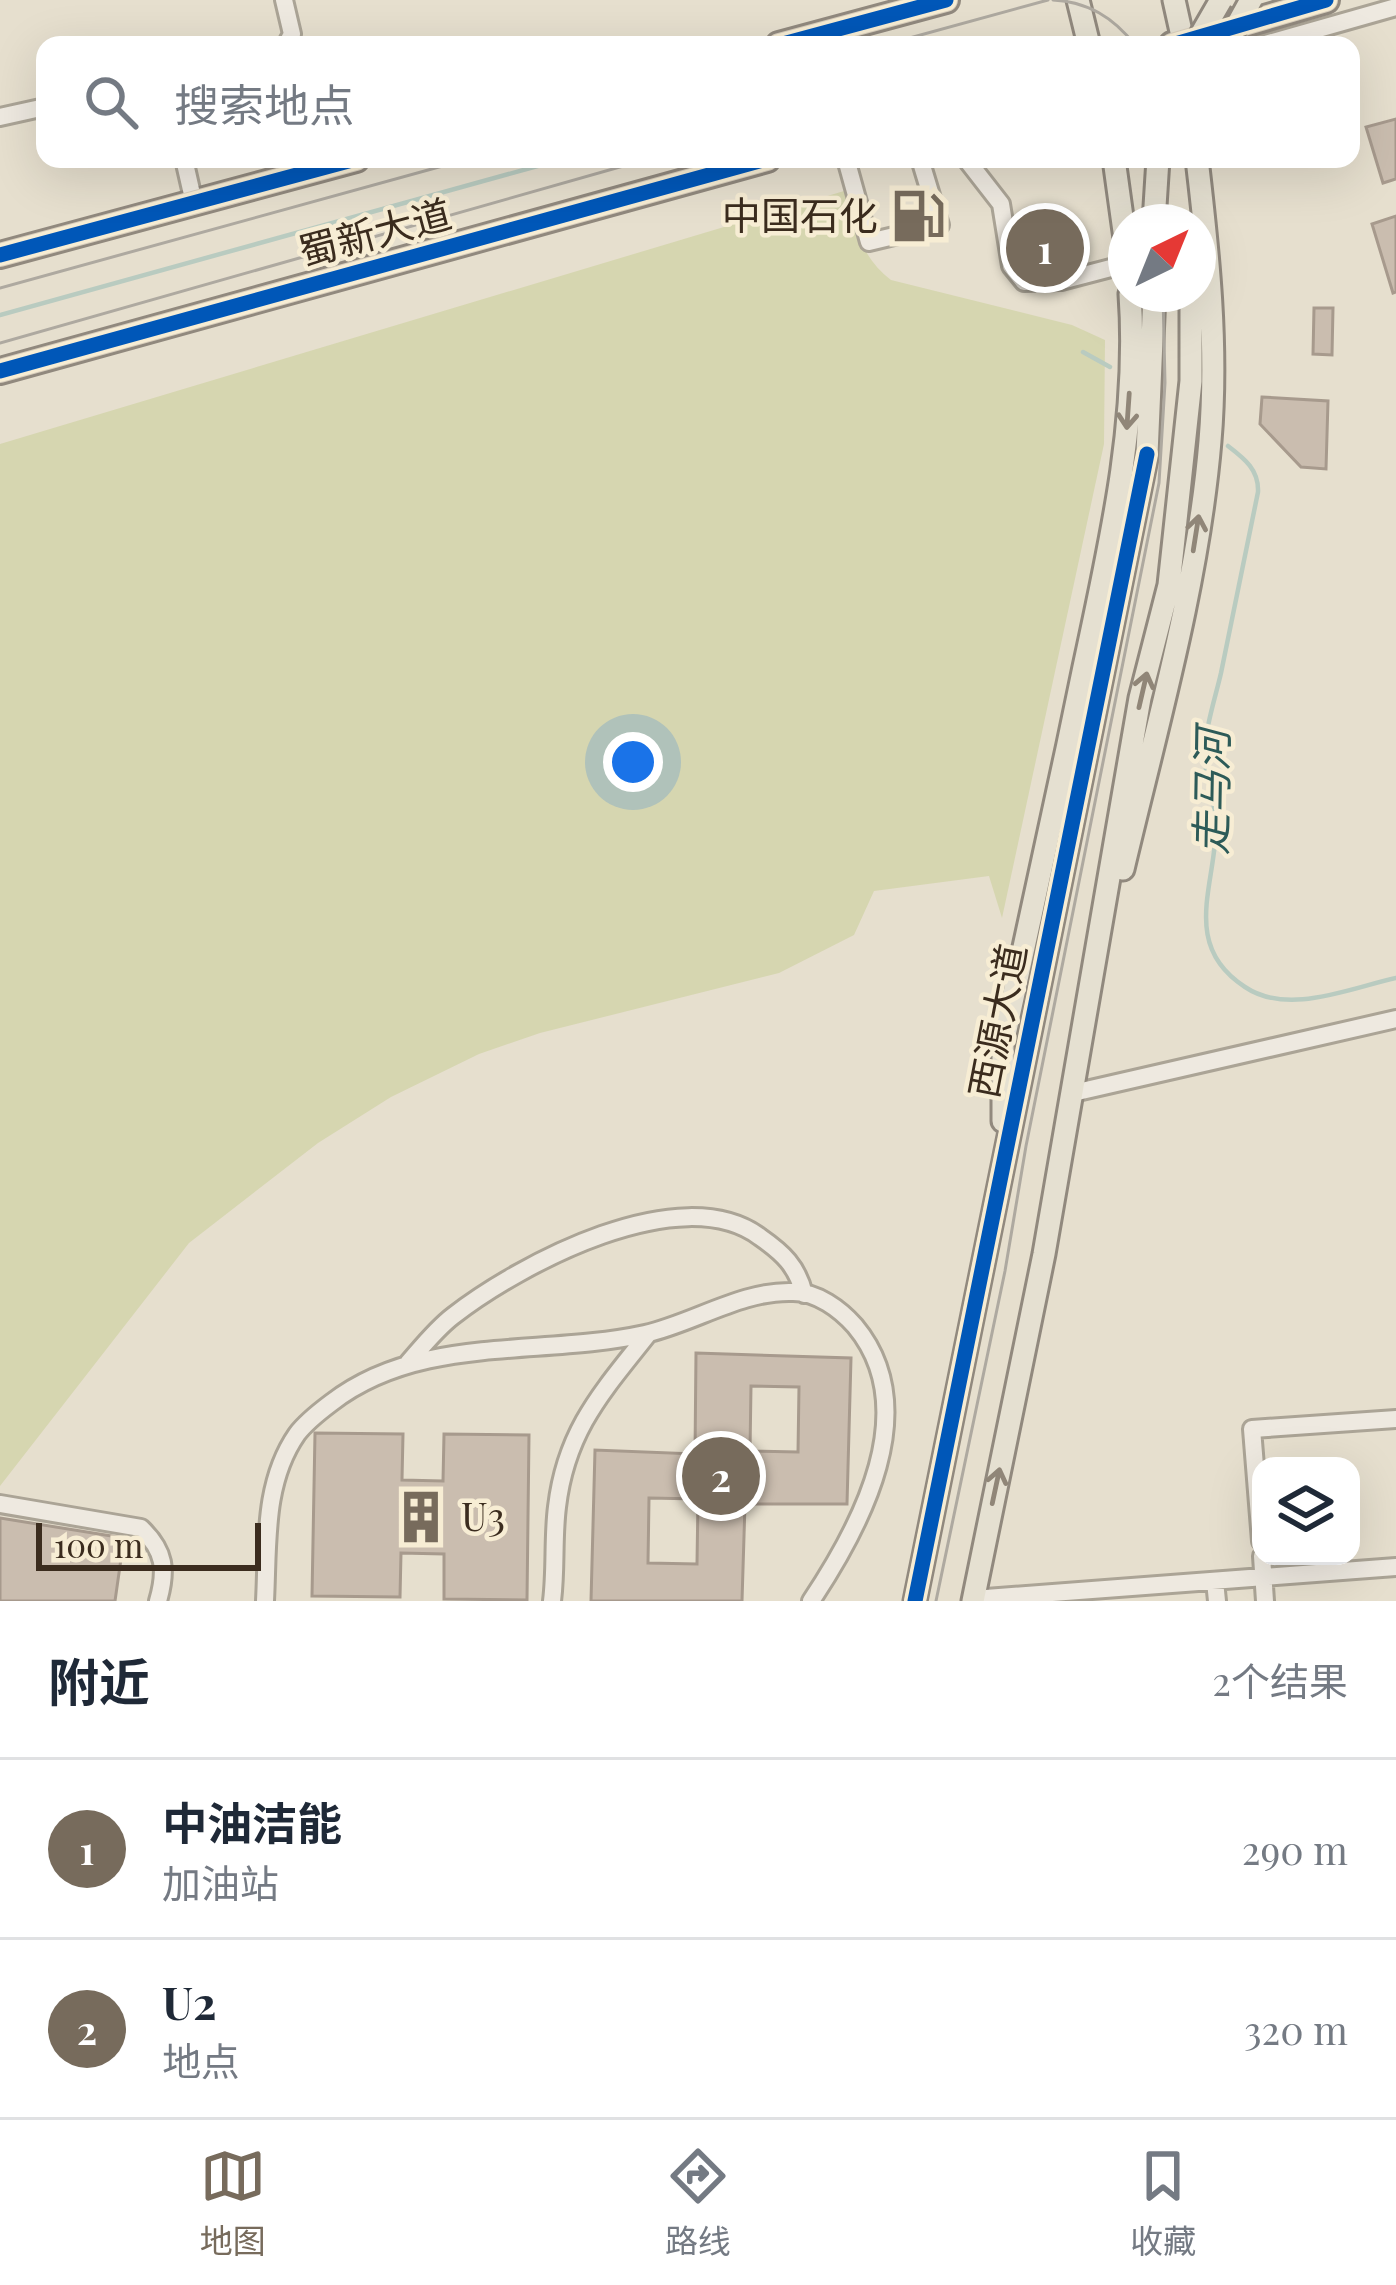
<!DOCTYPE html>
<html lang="zh">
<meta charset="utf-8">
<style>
body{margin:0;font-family:"Playfair Display","Noto Sans SC",serif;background:#f6f6f7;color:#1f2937}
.controls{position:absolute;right:36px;bottom:36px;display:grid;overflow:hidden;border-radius:24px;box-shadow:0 12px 48px #0002}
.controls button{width:108px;height:108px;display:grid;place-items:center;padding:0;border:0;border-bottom:3px solid #e0e1e3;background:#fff;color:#1f2937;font:60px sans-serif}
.compass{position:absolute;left:1108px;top:204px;width:108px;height:108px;border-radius:50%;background:#fff;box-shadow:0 12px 48px #0002;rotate:43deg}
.scale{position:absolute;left:36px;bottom:30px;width:225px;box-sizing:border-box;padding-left:12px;border:6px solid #3b2c1e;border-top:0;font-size:33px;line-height:42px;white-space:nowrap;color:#3b2c1e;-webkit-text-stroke:9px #f7edd4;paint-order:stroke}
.you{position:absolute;left:633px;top:762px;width:42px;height:42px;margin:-30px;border:9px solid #fff;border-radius:50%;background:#1a73e8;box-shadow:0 0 0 18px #1a73e833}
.badge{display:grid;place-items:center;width:78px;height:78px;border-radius:50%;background:#776b5c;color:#fff;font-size:39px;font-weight:700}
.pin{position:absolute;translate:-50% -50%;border:6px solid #fff;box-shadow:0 3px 12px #0006}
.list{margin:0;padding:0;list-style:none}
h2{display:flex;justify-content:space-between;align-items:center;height:156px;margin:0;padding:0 48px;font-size:51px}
h2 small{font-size:39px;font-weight:400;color:#747a83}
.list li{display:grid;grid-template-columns:78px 1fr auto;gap:36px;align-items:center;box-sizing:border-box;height:180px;padding:0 48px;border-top:3px solid #e0e1e3}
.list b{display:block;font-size:45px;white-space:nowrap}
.list p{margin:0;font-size:39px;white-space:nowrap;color:#747a83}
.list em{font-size:39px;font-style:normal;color:#747a83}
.icon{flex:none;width:66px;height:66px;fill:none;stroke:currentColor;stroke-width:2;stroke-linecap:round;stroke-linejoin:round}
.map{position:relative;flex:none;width:1396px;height:1601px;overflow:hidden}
.search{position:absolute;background:#fff;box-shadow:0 12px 48px #0002;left:36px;right:36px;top:36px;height:132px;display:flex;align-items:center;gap:30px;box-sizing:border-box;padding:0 42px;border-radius:24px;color:#747a83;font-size:45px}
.sheet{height:516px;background:#fff}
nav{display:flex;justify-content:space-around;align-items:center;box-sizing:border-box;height:168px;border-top:3px solid #e0e1e3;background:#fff;font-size:33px;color:#747a83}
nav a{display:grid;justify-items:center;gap:6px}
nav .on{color:#776b5c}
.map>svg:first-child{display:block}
.green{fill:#d6d6b0}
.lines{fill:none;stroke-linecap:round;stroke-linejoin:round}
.stream{stroke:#b9cbc0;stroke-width:4.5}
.building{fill:#cabdaf;stroke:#a79a8d;stroke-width:3;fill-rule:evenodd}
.minor-casing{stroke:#aba496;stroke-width:22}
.major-casing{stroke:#91897e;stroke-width:27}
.highway-casing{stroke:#91897e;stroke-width:30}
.minor{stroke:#eee9e0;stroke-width:16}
.major{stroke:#e5e0d1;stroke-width:21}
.highway{stroke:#d9cfbe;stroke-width:24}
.tram{stroke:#aea9a0;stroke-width:3}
.major-bridge-casing{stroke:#91897e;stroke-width:27;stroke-linecap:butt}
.major-bridge{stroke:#e5e0d1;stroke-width:21}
.cycleway-casing{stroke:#f7edd4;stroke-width:22}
.cycleway{stroke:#0057b8;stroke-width:15}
.oneway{stroke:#908678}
.labels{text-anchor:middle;stroke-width:9;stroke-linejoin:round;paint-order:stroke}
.poi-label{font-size:39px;fill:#3b2c1e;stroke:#f7edd4;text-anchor:end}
.street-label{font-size:39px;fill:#3b2c1e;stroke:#f7edd4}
.water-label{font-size:42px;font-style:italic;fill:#2d5b58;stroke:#f7edd4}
</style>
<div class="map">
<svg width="1396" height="1601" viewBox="0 0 1396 1601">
<rect width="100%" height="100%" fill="#e6dfce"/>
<!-- green -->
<path class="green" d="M844,191c10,35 17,66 47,89l181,45 33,15 -1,104 -102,474 -13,-42 -115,15 -20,44 -75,38 -239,60 -61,21 -88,43 -73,46 -129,100 -189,243v-1042z"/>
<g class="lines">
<!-- stream -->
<path class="stream" d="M978,45l19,-5
M0,315l563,-156
M1083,352l27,15
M1228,446c17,13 31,24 30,46 -12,61 -25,121 -37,181 -6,26 -16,55 -16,81 -1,25 11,47 11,72 0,58 -36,119 29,161 43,29 105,1 151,-9"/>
</g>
<!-- building -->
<path class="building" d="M1396,119v60l-13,4 -17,-56z
M1396,216v76l-3,1 -21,-69z
M1314,308h19l-1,47 -19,-1z
M1262,397l66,4 -2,68 -25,-2 -41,-43z
M696,1353l155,5 -4,146h-102l-3,97h-151l4,-151 100,4zM751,1386l48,1 -1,65 -48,-1zM649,1498l49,1 -1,65 -49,-1z
M315,1433l88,1 -1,46 41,1 1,-47 85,1 -2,165 -83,-1v-45l-43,-1 -1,44 -88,-1z
M0,1518l124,20 -9,63h-115z"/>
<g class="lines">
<defs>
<path id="minor" d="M284,0l8,34 -6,11
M1262,45l134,-38
M0,117l45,-10
M184,159l10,44
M846,159l23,83 71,-17 -20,-66
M966,159l35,45 10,62 13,16 37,-1 65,-17
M1073,1093l323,-74
M408,1363c14,-16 28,-34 45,-47 67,-52 228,-138 307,-79 23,16 37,29 44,57
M0,1504l141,24c24,23 26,42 17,73
M1261,1541l-9,-112 144,-10
M1262,1556l3,45
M1215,1581l2,20
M973,1599l423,-32
M265,1601c3,-57 -2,-118 32,-167 9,-12 22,-22 34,-31 89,-69 209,-46 314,-69 49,-11 97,-44 148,-42 24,0 47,17 62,34 69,83 6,200 -44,275
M552,1601c4,-31 1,-63 5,-94 9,-77 46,-116 91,-173"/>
<path id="major" d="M1078,0l11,45
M1174,0l10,45
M1114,159l12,87
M1123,869c33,-140 75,-284 87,-428 8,-94 -2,-189 -13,-282
M1003,1121v-77c28,-125 55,-251 81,-377 26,-122 55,-247 46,-373
M915,1601l232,-1147 7,-160
M973,1601l71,-347 96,-556 29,-113 22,-204v-87"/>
<path id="highway" d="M779,45l167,-45
M1172,45l154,-45
M0,255l356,-96
M0,371l767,-212"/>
</defs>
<!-- minor casing -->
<use href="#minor" class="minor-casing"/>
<!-- major casing -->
<use href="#major" class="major-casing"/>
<!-- highway casing -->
<use href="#highway" class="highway-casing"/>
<!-- minor -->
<use href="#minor" class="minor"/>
<!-- major -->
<use href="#major" class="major"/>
<!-- highway -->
<use href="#highway" class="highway"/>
<!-- tram -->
<path class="tram" d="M1053,0c35,2 60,17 82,45
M884,45l164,-45
M1151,159l7,63
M0,288l468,-129
M0,343l648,-184
M936,1601l69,-330 21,-125 133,-663 6,-100 -2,-89"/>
<defs>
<path id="major-bridge" d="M1195,45l26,-45
M1226,45l25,-45
M1154,222l4,-63"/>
</defs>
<!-- major-bridge casing -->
<use href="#major-bridge" class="major-bridge-casing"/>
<!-- major-bridge -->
<use href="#major-bridge" class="major-bridge"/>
<defs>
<path id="cycleway" d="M779,45l167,-45
M1172,45l154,-45
M0,255l356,-96
M0,371l767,-212
M915,1601l232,-1147"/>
</defs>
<!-- cycleway casing -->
<use href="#cycleway" class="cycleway-casing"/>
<!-- cycleway -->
<use href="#cycleway" class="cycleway"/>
</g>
<!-- one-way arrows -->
<defs><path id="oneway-shaft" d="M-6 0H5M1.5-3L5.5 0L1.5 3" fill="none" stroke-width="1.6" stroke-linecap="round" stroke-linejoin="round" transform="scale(3)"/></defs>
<g class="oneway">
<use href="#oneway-shaft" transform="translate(1128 411) rotate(94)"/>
<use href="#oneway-shaft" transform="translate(1196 533) rotate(-81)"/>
<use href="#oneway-shaft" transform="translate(1143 690) rotate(-77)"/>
<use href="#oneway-shaft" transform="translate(996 1486) rotate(-78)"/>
</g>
<!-- icons -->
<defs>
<symbol id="fuel-bare" viewBox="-9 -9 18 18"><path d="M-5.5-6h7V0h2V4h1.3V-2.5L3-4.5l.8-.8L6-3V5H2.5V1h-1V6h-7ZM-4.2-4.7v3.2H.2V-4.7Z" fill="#776b5c" stroke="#f7edd4" stroke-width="2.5" paint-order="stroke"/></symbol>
<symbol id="building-bare" viewBox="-9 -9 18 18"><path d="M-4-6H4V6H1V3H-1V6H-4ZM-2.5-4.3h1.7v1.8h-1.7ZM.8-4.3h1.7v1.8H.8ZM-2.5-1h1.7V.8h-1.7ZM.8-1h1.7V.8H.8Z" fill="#776b5c" stroke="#f7edd4" stroke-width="2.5" paint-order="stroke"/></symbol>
</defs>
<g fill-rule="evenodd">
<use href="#fuel-bare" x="880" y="178" width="76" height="76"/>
<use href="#building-bare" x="383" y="1479" width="76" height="76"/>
</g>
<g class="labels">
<!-- poi labels -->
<g class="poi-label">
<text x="878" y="230">中国石化</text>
<text x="461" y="1531" text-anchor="start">U3</text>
</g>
<!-- street labels -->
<g class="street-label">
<text transform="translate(375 233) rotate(-15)" y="14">蜀新大道</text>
<text transform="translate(998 1021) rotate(-79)" y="14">西源大道</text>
</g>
<!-- water labels -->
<g class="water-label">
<text transform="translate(1212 792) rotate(-89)" y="15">走马河</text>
</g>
</g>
</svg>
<div class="controls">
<button><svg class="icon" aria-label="layers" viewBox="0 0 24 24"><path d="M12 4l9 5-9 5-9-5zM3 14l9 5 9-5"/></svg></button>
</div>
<svg class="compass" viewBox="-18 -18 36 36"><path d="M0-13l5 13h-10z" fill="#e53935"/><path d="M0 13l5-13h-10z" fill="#747a83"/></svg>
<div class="scale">100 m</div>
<div class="you"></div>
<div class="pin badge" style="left:1045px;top:248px">1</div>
<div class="pin badge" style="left:721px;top:1476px">2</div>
<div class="search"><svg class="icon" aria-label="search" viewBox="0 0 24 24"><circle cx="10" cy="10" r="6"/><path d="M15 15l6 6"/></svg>搜索地点</div>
</div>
<section class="sheet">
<h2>附近<small>2个结果</small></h2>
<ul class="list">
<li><span class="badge">1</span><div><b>中油洁能</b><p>加油站</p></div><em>290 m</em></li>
<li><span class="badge">2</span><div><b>U2</b><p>地点</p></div><em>320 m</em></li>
</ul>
</section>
<nav>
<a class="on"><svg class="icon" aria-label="map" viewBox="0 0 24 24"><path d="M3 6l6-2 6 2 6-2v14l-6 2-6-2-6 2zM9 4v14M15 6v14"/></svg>地图</a>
<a><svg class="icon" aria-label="directions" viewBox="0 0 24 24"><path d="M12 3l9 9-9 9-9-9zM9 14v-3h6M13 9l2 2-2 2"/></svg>路线</a>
<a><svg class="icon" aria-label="saved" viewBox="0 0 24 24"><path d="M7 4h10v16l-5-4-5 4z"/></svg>收藏</a>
</nav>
